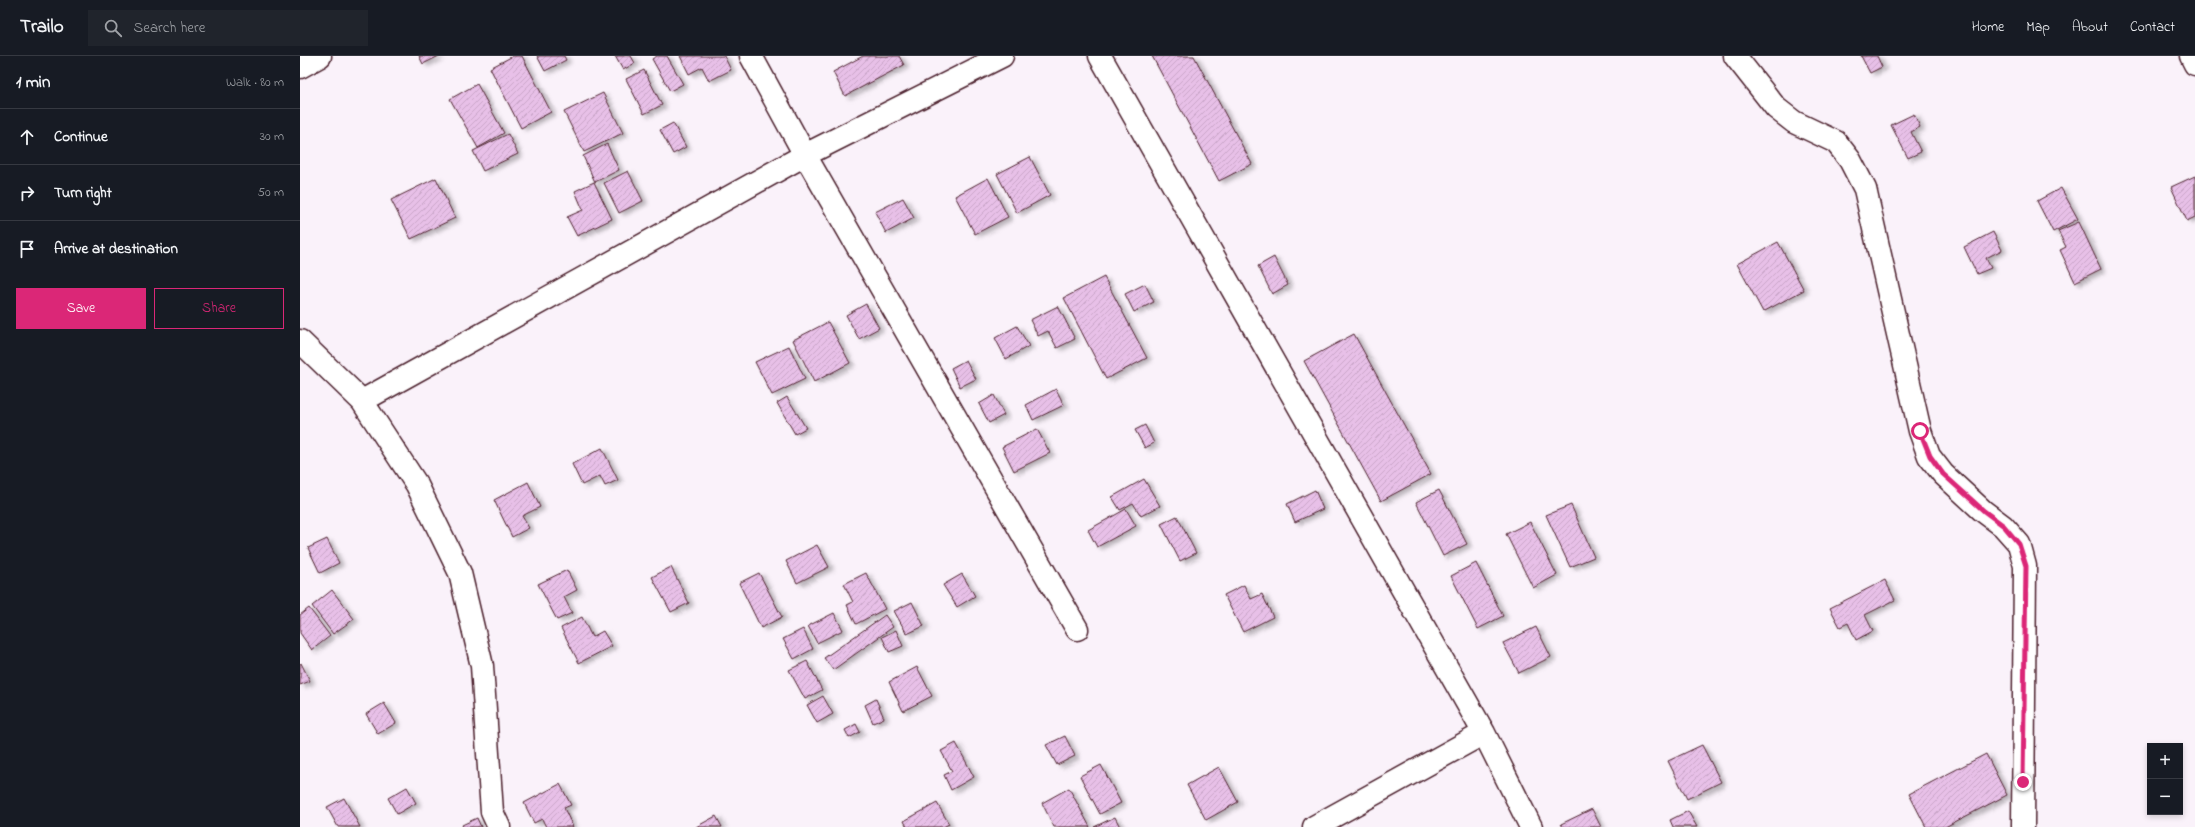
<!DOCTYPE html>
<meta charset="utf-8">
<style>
body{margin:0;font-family:"Indie Flower",sans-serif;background:#20242c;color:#f1f3f6}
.controls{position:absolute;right:12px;bottom:12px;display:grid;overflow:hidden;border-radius:0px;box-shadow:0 2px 6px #0003}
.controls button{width:36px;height:36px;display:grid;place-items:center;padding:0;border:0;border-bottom:1px solid #363941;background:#171b24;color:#f1f3f6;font:20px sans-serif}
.stop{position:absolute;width:12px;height:12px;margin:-9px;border:3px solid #db2777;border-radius:50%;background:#fff}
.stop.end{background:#db2777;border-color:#fff;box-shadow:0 1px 4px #0008}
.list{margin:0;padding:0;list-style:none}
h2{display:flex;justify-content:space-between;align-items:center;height:52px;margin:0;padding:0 16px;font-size:17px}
h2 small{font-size:13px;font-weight:400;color:#9ea1a6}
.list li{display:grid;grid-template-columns:26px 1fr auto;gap:12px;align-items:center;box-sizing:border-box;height:56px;padding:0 16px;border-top:1px solid #363941}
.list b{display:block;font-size:15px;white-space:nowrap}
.list em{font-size:13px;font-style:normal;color:#9ea1a6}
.actions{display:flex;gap:8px;padding:12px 16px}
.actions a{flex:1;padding:9px 0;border:1px solid #db2777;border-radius:0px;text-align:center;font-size:14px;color:#db2777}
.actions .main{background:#db2777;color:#fff}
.icon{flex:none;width:22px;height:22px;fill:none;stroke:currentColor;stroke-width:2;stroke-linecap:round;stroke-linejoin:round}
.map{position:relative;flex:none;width:1895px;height:771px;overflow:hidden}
header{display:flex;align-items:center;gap:24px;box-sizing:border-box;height:56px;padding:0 20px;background:#171b24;border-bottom:1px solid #363941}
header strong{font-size:19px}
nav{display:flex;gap:22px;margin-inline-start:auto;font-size:14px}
.search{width:280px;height:36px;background:#20242c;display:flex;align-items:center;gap:10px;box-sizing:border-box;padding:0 14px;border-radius:0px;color:#9ea1a6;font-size:15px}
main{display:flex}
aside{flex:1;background:#171b24}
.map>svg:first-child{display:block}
.building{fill:url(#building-hatch);stroke:#4a1f2b;filter:url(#shadow)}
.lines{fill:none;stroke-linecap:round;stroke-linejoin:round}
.street-casing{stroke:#4a1f2b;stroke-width:25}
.street{stroke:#fff;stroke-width:22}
.route{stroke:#db2777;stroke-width:5}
</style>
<header>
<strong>Trailo</strong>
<div class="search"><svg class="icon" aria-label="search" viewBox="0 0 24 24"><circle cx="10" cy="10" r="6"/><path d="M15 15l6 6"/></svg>Search here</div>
<nav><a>Home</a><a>Map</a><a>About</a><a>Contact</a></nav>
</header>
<main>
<aside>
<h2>1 min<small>Walk · 80 m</small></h2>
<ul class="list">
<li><svg class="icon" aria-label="ahead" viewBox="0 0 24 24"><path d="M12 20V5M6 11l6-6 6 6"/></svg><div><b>Continue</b></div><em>30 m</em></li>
<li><svg class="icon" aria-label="right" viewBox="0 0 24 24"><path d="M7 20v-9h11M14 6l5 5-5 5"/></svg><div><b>Turn right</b></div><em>50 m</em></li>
<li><svg class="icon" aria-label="arrive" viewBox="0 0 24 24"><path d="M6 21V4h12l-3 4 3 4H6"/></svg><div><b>Arrive at destination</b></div></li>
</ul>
<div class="actions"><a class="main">Save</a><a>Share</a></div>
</aside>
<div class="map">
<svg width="1895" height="771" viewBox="0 0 1895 771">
<defs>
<pattern id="building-hatch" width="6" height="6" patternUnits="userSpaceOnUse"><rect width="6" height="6" fill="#e8c0e8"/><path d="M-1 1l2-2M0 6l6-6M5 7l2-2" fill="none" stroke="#c8a5c7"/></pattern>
<filter id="shadow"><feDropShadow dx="4.5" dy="2.5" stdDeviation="2" flood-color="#0004"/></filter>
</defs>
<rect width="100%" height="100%" fill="#faf2fa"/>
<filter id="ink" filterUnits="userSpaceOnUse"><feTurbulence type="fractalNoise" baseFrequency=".025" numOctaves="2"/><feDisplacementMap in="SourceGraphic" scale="8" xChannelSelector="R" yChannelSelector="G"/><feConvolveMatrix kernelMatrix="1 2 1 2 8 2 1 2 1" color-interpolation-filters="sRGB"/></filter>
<g filter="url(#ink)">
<!-- building -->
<path class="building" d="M119,0h20l-16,8z
M213,0h9l29,56 -30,16 -31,-60z
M237,0h27l2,4 -21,11z
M315,0h16l4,7 -12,7z
M357,0h10l16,28 -13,7 -18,-32z
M380,0h44l7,14 -22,11 -7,-14 -13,7z
M563,0h36l5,9 -59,31 -12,-24z
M852,0h42l58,108 -33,17z
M1561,0h16l5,11 -12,6z
M344,14l18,35 -18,9 -18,-35z
M177,28l27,49 -26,15 -28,-49z
M303,37l20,40 -39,19 -20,-40z
M1614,58l6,13 -9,5 10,20 -13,6 -17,-33z
M373,67l13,24 -13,7 -13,-24z
M208,78l10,20 -35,17 -10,-20z
M307,88l12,26 -24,12 -12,-26z
M730,101l20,38 -33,18 -20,-39z
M328,115l15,30 -24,12 -15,-30z
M1895,120v41l-8,4 -16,-34z
M136,122l19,40 -44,21 -20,-39z
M688,122l20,39 -33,17 -20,-38z
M294,126l18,37 -35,17 -10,-19 16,-7 -8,-19z
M1761,132l17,31 -25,13 -16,-31z
M603,142l11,20 -28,15 -11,-21z
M1779,166l22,47 -26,13 -15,-32 6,-3 -8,-16z
M1693,176l9,18 -16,8 5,10 -14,6 -13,-27z
M1478,186l26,48 -41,22 -26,-48z
M974,201l14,28 -16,9 -14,-28z
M804,221l43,81 -41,21 -42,-81z
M845,228l9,18 -20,10 -9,-18z
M566,248l13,24 -20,11 -13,-24z
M758,250l17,33 -18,9 -9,-17 -10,5 -8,-16z
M528,266l22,41 -36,19 -21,-42z
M717,270l12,20 -23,13 -11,-21z
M1054,278l77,140 -50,27 -77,-140z
M489,290l16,33 -33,16 -17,-33z
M666,304l10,19 -16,8 -9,-19z
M756,333l8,16 -31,15 -7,-15z
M694,339l10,20 -15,8 -10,-19z
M487,341l19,31 -11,6 -18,-31z
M845,369l9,18 -9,5 -10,-18z
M737,373l13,24 -36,18 -12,-24z
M302,392l16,32 -13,6 -5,-10 -18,9 -10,-21z
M844,423l16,27 -19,10 -8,-13 -13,7 -8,-13z
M228,426l12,25 -18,9 7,12 -17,9 -18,-37z
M1015,434l8,19 -28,13 -8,-18z
M1139,434l28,54 -24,12 -27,-54z
M1271,449l23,52 -24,10 -24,-52z
M826,453l10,17 -39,21 -9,-17z
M877,460l19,37 -16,8 -19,-37z
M1230,466l27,53 -24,13 -27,-54z
M27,483l12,24 -19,10 -12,-25z
M517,489l12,22 -32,16 -11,-22z
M1176,507l27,53 -25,13 -27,-53z
M371,511l18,36 -18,9 -19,-35z
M267,514l10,20 -13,7 8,16 -15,7 -19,-36z
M459,517l23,44 -21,11 -22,-45z
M566,517l19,36 -29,15 -9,-19 6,-3 -9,-18z
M662,518l13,22 -18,11 -14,-22z
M1585,524l10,20 -30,15 8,16 -17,9 -8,-17 -8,4 -10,-19z
M944,529l7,14 11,-5 11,23 -30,15 -19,-37z
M32,534l22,29 -21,15 -21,-28z
M612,546l12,24 -17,8 -13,-23z
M9,552l21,28 -18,14 -12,-17v-18z
M534,557l9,17 -26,13 -9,-17z
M585,559l8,12 -60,43 -9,-12z
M282,561l10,20 11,-6 9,15 -33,17 -18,-35z
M1236,571l15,30 -32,16 -16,-30z
M503,573l10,20 -19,10 -11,-20z
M596,574l7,16 -14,6 -7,-15z
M507,605l15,29 -17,9 -16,-29z
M1,607l9,18 -10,4v-21z
M617,611l15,29 -29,15 -14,-29z
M523,640l10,18 -16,9 -10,-18z
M576,643l8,19 -11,5 -8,-18z
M84,647l12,20 -18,11 -12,-20z
M556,668l4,8 -11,6 -4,-8z
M765,680l10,20 -18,9 -11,-20z
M656,687l18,34 -23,13 -7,-15 8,-4 -11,-20z
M1402,689l19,37 -34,17 -19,-38z
M1686,698l21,41 -62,32h-19l-17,-33z
M801,709l20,38 -21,11 -20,-38z
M919,711l19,35 -32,18 -19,-35z
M260,728l11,21 -7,3 9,19h-27l-4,-8 -8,4 -10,-20z
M107,731l9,16 -19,11 -9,-16z
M769,732l21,39h-36l-12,-24z
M44,742l16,29h-22l-11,-20z
M637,747l12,21 -6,3h-36l-3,-6z
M1292,753l9,18h-38l-2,-3z
M1388,755l9,16h-24l-3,-7z
M416,760l6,11h-26z
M815,761l5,10h-26z
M177,762l4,9h-18l-1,-2z"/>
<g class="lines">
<defs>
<path id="street" d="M451,0l54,99 272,474
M800,0l384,677 47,94
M1435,0l41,52 18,14 42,20 14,18 15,29 55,242 9,25 14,18 40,37 20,15 16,18 6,22 -2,261
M1891,0l4,8
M0,11l20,-11
M0,285l62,60 55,84 43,88 22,93 10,146 7,15
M62,345l443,-246 197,-99
M1014,771l170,-94"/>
</defs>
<!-- street casing -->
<use href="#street" class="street-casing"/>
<!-- street -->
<use href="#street" class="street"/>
</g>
</g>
<g class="lines" filter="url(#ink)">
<!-- route -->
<path class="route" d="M1620,375l10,25 13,18 41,37 20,15 15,18 7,22 -3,216"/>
</g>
</svg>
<div class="controls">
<button>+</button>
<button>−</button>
</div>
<div class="stop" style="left:1620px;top:375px"></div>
<div class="stop end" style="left:1723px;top:726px"></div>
</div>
</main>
